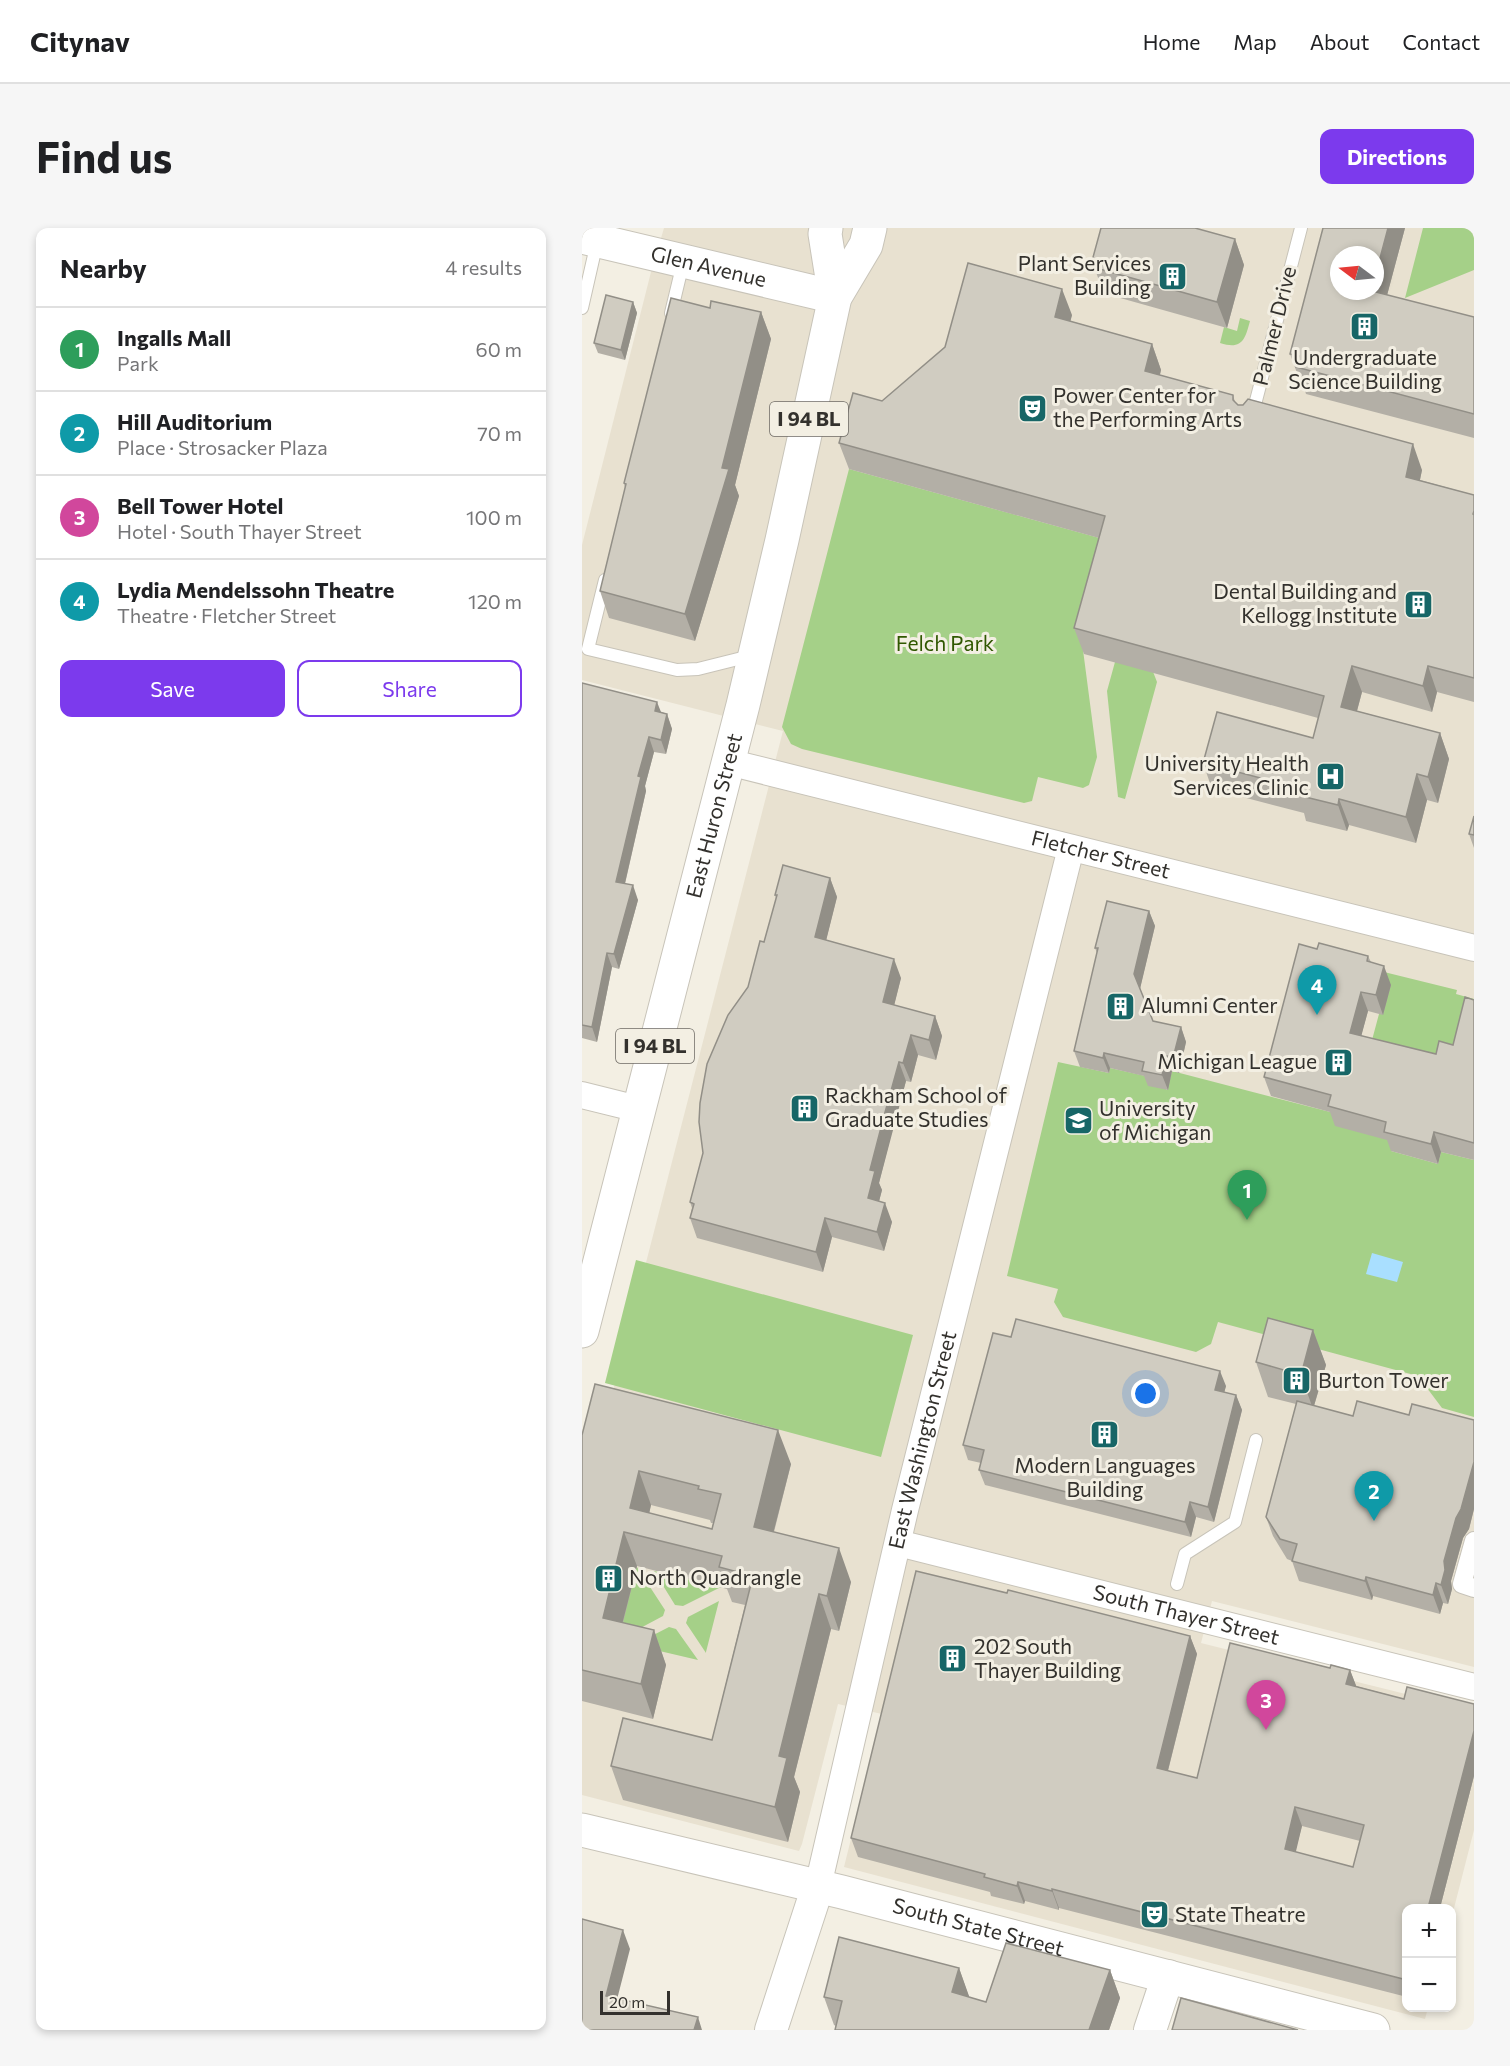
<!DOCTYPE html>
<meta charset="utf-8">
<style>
body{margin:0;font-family:Commissioner,sans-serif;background:#f6f6f6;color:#202124}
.controls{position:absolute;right:18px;bottom:18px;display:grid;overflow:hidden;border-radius:12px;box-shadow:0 3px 9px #0003}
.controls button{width:54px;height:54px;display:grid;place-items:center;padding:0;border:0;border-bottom:2px solid #e0e0e0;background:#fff;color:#202124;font:30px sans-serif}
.compass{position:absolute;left:748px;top:18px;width:54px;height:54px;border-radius:50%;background:#fff;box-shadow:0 3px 9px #0003;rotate:286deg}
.scale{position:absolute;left:18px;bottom:15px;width:70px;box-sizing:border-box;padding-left:6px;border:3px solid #33312d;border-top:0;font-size:16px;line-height:21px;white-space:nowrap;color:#33312d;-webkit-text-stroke:4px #f3efe3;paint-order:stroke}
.you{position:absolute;left:564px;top:1166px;width:21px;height:21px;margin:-15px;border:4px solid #fff;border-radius:50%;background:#1a73e8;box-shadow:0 0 0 9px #1a73e833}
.badge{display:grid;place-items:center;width:39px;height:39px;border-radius:50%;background:#7c3aed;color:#fff;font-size:20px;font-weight:700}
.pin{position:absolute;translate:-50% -50px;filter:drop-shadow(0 2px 3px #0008)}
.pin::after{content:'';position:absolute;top:32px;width:21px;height:18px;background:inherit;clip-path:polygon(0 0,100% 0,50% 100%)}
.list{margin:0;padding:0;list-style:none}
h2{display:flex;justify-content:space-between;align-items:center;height:78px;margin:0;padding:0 24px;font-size:26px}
h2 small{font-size:20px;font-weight:400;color:#757577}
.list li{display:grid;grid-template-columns:39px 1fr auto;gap:18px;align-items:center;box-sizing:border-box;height:84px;padding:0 24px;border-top:2px solid #e0e0e0}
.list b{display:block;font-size:22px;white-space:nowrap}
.list p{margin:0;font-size:20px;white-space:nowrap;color:#757577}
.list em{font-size:20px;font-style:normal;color:#757577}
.actions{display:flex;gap:12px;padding:18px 24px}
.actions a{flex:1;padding:14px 0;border:2px solid #7c3aed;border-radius:12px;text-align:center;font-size:21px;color:#7c3aed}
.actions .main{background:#7c3aed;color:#fff}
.map{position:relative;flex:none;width:892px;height:1802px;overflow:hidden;border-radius:12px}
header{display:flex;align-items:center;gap:36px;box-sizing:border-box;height:84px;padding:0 30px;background:#fff;border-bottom:2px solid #e0e0e0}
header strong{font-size:28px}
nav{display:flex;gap:33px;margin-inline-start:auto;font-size:21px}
.intro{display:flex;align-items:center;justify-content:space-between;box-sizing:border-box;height:144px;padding:0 36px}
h1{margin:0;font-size:42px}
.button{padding:15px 27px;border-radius:12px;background:#7c3aed;color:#fff;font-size:21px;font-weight:700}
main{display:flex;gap:36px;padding:0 36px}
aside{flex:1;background:#fff;border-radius:12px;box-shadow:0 3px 9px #0003}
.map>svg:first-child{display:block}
.built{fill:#e8e1d0;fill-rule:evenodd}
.green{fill:#a5d088}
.water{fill:#a9dfff}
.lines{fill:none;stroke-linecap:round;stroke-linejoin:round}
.service-casing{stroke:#c8c4b9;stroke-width:14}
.pedestrian-casing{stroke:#c8c4b9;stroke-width:20}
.minor-casing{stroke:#c8c4b9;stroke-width:28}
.tertiary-casing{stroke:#c8c4b9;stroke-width:34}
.secondary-casing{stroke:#c8c4b9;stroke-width:35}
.primary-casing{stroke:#c8c4b9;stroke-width:35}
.service{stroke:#fff;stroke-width:12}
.pedestrian{stroke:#fff;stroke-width:18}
.minor{stroke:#fff;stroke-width:26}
.tertiary{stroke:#fff;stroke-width:32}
.secondary{stroke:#fff;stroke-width:33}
.primary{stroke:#fff;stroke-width:33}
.wall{fill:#b3afa6;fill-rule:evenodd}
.shaded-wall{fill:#928f87}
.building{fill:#d0ccc1;stroke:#928f87;stroke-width:1.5;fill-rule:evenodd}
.labels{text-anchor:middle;stroke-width:6;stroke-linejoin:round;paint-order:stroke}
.shield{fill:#f3efe3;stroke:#6d6a64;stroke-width:1.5}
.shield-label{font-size:20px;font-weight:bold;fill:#33312d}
.poi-label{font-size:21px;fill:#33312d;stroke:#f3efe3;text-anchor:start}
.street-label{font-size:21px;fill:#33312d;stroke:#f3efe3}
.park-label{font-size:21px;fill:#305800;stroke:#f3efe3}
</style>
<header>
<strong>Citynav</strong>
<nav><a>Home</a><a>Map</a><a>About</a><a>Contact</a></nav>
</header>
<div class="intro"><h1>Find us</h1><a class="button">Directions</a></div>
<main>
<aside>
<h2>Nearby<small>4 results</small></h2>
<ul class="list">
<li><span class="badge" style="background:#2e9e5b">1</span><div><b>Ingalls Mall</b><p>Park</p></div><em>60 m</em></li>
<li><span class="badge" style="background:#0f9aa8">2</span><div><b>Hill Auditorium</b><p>Place · Strosacker Plaza</p></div><em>70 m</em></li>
<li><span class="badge" style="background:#d1479c">3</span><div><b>Bell Tower Hotel</b><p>Hotel · South Thayer Street</p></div><em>100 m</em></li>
<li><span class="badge" style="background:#0f9aa8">4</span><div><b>Lydia Mendelssohn Theatre</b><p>Theatre · Fletcher Street</p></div><em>120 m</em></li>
</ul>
<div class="actions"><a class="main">Save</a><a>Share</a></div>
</aside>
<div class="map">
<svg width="892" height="1802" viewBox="0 0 892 1802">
<rect width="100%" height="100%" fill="#f3efe3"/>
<!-- built -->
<path class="built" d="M82,0h810v1439l-262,-66 -11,42 273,68v119l-22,86v-8h-46v100h22l-3,11 -581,-152 38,-153 -44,-10 -36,140 -3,7 -217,-56v-284l201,-780 -201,-51v-135l69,-273zM757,27h36v36h-36z"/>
<!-- green -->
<path class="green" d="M841,0h51v42l-69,28z
M658,90l10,3c-5,19 -8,29 -30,22l4,-16 13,4z
M267,241l254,70 -23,88 17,130 -8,28 -6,3 -45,-11 -6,24 -8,2 -222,-54 -11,-5 -9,-17z
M544,394l9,3 22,57 -32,117 -7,-2 -11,-106z
M802,744l73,18 -1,4 18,5v12l-14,53 -92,-9 11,-41h4z
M476,834l51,11 1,-5 40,9 17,13 5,-19 166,43 55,27 -2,10 47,13 3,-12 33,8v257l-32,-9 -15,-20 2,-9 -211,-57 -7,22 -15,8 -133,-35 -9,-15 4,-13 -51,-13z
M54,1032l277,75 -32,122 -276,-74z
M53,1336l30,46 -2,6 -47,25z
M72,1343l67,16 -38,19 -8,-1z
M137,1373l-13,51v1l-20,-30 2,-6z
M87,1399l7,2 22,31 -64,-15z"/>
<!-- water -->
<path class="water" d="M790,1025l31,9 -6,20 -31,-8z"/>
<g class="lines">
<defs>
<path id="service" d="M0,80l15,-66
M89,85l12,-50
M670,188l49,-188
M23,352l-17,69 89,21 21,-1 52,-13
M595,1356l8,-30 50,-32 21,-82"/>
<path id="pedestrian" d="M892,1313l-12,43 12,4"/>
<g id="minor">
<path id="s1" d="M146,534l746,186"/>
<path d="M0,867l56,14"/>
<path id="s2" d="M316,1315l576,144"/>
<path id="s3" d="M236,1658l87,-376 166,-662"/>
</g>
<path id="tertiary" d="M189,1802l47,-144
M568,1802l18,-54"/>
<g id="secondary">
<path id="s4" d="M0,9l253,60"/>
<path id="s5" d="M0,1602l260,62 531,138"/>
</g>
<g id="primary">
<path d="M244,0l-1,6 10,63"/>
<path id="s6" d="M0,1103l161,-626 39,-165 53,-243 31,-52 4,-17"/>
</g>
</defs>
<!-- service casing -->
<use href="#service" class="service-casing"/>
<!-- pedestrian casing -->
<use href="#pedestrian" class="pedestrian-casing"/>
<!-- minor casing -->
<use href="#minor" class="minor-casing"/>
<!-- tertiary casing -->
<use href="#tertiary" class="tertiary-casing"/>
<!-- secondary casing -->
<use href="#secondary" class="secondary-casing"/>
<!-- primary casing -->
<use href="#primary" class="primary-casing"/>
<!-- service -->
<use href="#service" class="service"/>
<!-- pedestrian -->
<use href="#pedestrian" class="pedestrian"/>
<!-- minor -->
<use href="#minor" class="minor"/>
<!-- tertiary -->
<use href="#tertiary" class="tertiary"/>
<!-- secondary -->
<use href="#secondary" class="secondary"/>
<!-- primary -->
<use href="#primary" class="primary"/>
</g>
<!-- wall -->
<path class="wall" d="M741,0h82l-18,67 87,22v121l-168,-44 -4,-13h-2l-10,-27z
M653,11l9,26 -17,63 -121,-34 -3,-7 -2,-1 -9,-25z
M51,74l4,11 -12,47 -27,-7 -4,-10z
M128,80l51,4 10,27 -36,146 4,11 -44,145 -86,-23 -9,-27 25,-103 -1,-5z
M490,87l-2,6 82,23 9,26 -1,5 73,20 2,7 3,3 184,65 -2,10 54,15v207l-37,-10 -5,20 -70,-20 -5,19 83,22 9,26 -11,44 -11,-3 -11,43 -67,-18 -2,6 -41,-10 -2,-8 -92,-24 -9,-26 110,-25 5,-20 -234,-64 -10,-26 25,-90 -250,-69 -10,-26 43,-42z
M0,455l85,31 5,15 -6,25 -12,-2 -9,34 1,5 -21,93 13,16 -19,69 -7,-2 -15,75 -15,-4z
M892,588v32l-5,-14z
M248,650l7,19 -11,43 75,38 -7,27 41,11 7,20 -6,24 -18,-5 -7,27 -5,-1 -15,54 -12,48 3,7 -3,11 13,21 -8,29 -52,-14 -9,35 -126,-34 -7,-20 2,-10 -2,-6 58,-215 16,-45 12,-44 -1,-3z
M567,683l6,15 -15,62 13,33 28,6 5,15 -7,31 -7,-2 -4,19 -20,-4 -4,-10 -34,-8 -1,5 -29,-6 -6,-16 23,-98 -2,-5z
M735,721l51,7 3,6 20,23 -8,30 -15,-4 -7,25 75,18 17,-9 21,-45v160l-33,-8 -3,12 -47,-13 -4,-11 -52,-14 -5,-14 -59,-16 -7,-19z
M731,1102l13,35 -12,41 39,10 56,-1 65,5v89l-5,20 -6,9 -12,43 1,8 -4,15 -5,-1 -3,11 -67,-18 -1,4 -73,-19 -7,-20 -5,-2 -14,-23 -7,-19 30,-113 -28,-7 -12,-35z
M429,1109l215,49 -2,6 12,3 6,15 -28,112 -18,-5 -5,20 -206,-52 -6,-15 2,-7 -13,-3 -5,-15z
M0,1207l209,29 -17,68 77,50 -12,49 -8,-2 -37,148 6,15 -12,50 -165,-42 -12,-34 101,-26 33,-135 -13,-3 -5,-13 -90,-23 -14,57 31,7 12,35 -13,54 -71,-18zM69,1277l59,15 1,3h2l-1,6 -63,-16z
M425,1365l183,43 7,18 -29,117 29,7 133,-110 20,2 6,16 48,13 70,5v72l-34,132h-33v89l-348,-89v2l-34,-9 -1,3 -33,-8 -1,-4 -132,-35 -7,-19zM720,1598l58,15 -7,26 -58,-15z
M377,1740l10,29 17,5 124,-32 10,28 -11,32h-274l1,-4 -2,-1 -10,-28z"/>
<!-- shaded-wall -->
<path class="shaded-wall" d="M806,0h17l-24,90 -10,-27h4v-14z
M653,11l9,26 -17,63 -10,-26z
M480,61l10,26 -7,28 -10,-26z
M51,74l4,11 -12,47 -4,-10z
M179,84l10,27 -36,146 4,11 -44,145 -10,-27z
M570,116l9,26 -7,27 -9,-26z
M831,216l9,26 -7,33 -9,-26z
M770,438l10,26 -11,41 -10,-26z
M846,438l9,26 -5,20 -9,-26z
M75,474l6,15 -8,-6z
M85,486l5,15 -6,25 -5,-14z
M858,505l9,26 -11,44 -10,-26z
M67,509l5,15 -9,34 1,5 -24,105 -6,-14 22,-106z
M835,546l10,26 -11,43 -10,-26z
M757,571l10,26 -2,6 -9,-26z
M248,650l7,19 -15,60 -7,-20z
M51,657l5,15 -19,69 -5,-15z
M567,683l6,15 -15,63 -6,-15z
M25,725l5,14 -15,75 -5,-15z
M312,731l7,19 -11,44 -7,-20z
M802,738l7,19 -8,30 -7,-20z
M779,764l7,19 -11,41 -7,-19z
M353,788l7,20 -6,24 -7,-20z
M599,799l5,15 -7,31 -6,-15z
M329,807l7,20 -7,27 -8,-19z
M522,825l6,15 -1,5 -6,-15z
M585,828l5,15 -4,19 -6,-15z
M317,834l7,19 -27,102 3,7 -7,27 -7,-19 2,-28z
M852,904l7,20 -3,12 -7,-20z
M303,975l7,19 -8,29 -7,-19z
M243,990l7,19 -9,35 -7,-20z
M731,1102l13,35 -13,44 -12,-34z
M638,1143l6,15 -5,19 -6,-15z
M654,1167l6,15 -28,112 -6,-15z
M196,1202l13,34 -25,97 -12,-34z
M892,1234v47l-5,20 -6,9 -12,43 1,8 -4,15 -7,-19 3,-24 12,-43z
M57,1243l12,34 -7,32 -14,-29z
M608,1274l6,15 -5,20 -6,-15z
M42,1304l13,34 -22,86 -12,-34z
M257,1320l12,34 -12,49 -12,-35z
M784,1349l7,19 -1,4 -7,-19z
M854,1355l7,20 -3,11 -7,-19z
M237,1366l12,35 -37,148 6,15 -12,50 -13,-35 4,-51z
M72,1402l12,35 -13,54 -12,-35z
M608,1408l7,18 -33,132 -7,-18z
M768,1442l7,18 -11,-4z
M892,1503v45l-34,132h-12z
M713,1579l7,19 -10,42 -7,-19z
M436,1654l7,19 -1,3 -7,-18z
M470,1661l7,19v2l-7,-19z
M41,1702l7,19 -17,66 -7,-19z
M377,1740l10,28 -6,24 -11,-28z
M528,1742l10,28 -11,32h-20z
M116,1789l4,13h-8z"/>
<!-- building -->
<path class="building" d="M519,0h94l40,11 -18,63 -121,-34 2,-5 -6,-2z
M741,0h65l-13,49v-22h-36v36h33l102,26v97l-178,-47 3,-11 -9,-2z
M386,35l94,26 -7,28 97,27 -7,27 88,24v5l5,5h5l5,-6 165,45 -7,33 68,18v16l-1,3 1,1v163l-46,-12 -5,20 -71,-20 -11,41 99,26 -12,44 -11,-3 -11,43 -67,-18 -1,6 -41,-10 2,-7 -96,-25 14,-51 96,26 11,-42 -250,-68 31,-112 -266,-73 14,-50 29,8 63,-54z
M24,67l27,7 -12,48 -27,-7z
M89,70l39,10 1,-7 50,11 -39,156 7,1 -44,145 -85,-23 26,-107 -2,-1z
M0,455l75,19 -2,9 12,3 -6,26 -12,-3 -11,39 3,1 -25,105 17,3 -19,69 -7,-1 -15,74 -10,-2z
M892,588v19l-5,-1z
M201,637l47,13 -15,59 79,22 -11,43 52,14 -6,24 -18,-5 -8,28 -4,-1 -15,54 -14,54 5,1 -7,27 17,5 -8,29 -52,-14 -9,34 -126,-34 4,-14 -4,-2 13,-49 -4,-31 1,-19 7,-39 21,-49 20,-28 12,-46 4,1 13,-47h-2z
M525,673l42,10 -15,63 19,47 28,6 -8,31 -6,-2 -5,19 -20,-4 2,-9 -40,-9 -1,5 -29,-7 24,-103h-3z
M737,715l49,13 -1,5 17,5 -8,29 -15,-3 -11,41 86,21 3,-13 14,4 12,-48 9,3v143l-40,-11 -3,12 -47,-12 2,-10 -58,-16 3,-11 -67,-18 35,-133 18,5z
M686,1090l45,12 -12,45 -45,-13z
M434,1091l204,52 -5,19 21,5 -28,112 -18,-5 -5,20 -206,-52 5,-20 -21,-5 30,-112 18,4z
M13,1156l183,46 -24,97 85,21 -12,48 -8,-2 -40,162 8,2 -12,49 -164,-41 12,-48 89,22 41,-164 -34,-9 3,-11 -98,-24 -21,86 51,12 -13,54 -59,-14v-235zM57,1243l60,15 -1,3 23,5 -9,35 -82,-21z
M715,1173l56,15 4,-15 52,14 3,-11 62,16v42l-13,47 -5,9 -12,43 1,9 -4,15 -5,-2 -3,12 -67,-18 -1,4 -73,-20 5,-17 -17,-5 -14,-22z
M334,1343l91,22 1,-3 182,46 -33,132 40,10 33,-135 100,25 1,-3 19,5 -4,14 58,15 3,-12 67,17v27l-46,177h-21v72l-355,-91v2l-34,-9 -1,4 -33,-9 1,-3 -134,-36zM713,1579l69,18 -11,42 -68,-18z
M0,1691l41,11 -17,66 92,21 -4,13h-112z
M257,1709l120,31 -7,24 34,10 20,-59 104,27 -21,60h-254l7,-29 -18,-4z
M599,1770l117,32h-126z"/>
<!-- icons -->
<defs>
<symbol id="building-square" viewBox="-11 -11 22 22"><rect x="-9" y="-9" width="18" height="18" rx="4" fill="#176667" stroke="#f3efe3"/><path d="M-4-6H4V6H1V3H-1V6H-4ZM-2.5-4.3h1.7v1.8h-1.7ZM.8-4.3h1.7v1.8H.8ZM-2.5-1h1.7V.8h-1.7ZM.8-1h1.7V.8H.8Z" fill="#fff"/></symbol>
<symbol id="theatre-square" viewBox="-11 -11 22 22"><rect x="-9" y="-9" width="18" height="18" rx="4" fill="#176667" stroke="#f3efe3"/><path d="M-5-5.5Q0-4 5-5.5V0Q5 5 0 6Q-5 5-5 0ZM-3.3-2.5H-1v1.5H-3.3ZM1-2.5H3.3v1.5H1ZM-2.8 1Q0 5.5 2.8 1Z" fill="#fff"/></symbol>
<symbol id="hospital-square" viewBox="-11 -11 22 22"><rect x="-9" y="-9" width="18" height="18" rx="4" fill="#176667" stroke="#f3efe3"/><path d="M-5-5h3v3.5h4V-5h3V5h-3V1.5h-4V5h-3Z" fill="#fff"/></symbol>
<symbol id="university-square" viewBox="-11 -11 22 22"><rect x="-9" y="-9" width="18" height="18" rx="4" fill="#176667" stroke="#f3efe3"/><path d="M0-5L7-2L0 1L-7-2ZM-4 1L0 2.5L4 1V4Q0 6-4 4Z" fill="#fff"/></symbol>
</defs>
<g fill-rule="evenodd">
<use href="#building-square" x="574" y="32" width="33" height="33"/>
<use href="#building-square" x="766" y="82" width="33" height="33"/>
<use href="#theatre-square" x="434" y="164" width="33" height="33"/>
<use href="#building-square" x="820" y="360" width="33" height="33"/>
<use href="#hospital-square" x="732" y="532" width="33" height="33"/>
<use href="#building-square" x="522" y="762" width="33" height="33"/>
<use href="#building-square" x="740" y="818" width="33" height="33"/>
<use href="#building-square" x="206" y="864" width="33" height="33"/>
<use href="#university-square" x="480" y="876" width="33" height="33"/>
<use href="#building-square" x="698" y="1136" width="33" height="33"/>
<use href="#building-square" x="506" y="1190" width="33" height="33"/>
<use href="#building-square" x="10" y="1334" width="33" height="33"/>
<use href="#building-square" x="354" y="1414" width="33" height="33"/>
<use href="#theatre-square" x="556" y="1670" width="33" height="33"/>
</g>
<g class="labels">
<!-- shield labels -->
<g class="shield">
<rect x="188" y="174" width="78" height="34" rx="4.5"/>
<rect x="34" y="801" width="78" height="34" rx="4.5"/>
</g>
<g class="shield-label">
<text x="227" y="198">I 94 BL</text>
<text x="73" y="825">I 94 BL</text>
</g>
<!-- poi labels -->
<g class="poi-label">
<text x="569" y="43" text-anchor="end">Plant Services<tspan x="569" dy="24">Building</tspan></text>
<text x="783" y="137" text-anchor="middle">Undergraduate<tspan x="783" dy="24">Science Building</tspan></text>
<text x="471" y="175">Power Center for<tspan x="471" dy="24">the Performing Arts</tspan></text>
<text x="815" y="371" text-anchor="end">Dental Building and<tspan x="815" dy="24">Kellogg Institute</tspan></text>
<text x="727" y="543" text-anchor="end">University Health<tspan x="727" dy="24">Services Clinic</tspan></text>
<text x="559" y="785">Alumni Center</text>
<text x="735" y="841" text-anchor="end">Michigan League</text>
<text x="243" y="875">Rackham School of<tspan x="243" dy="24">Graduate Studies</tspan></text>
<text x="517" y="888">University<tspan x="517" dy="24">of Michigan</tspan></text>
<text x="736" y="1160">Burton Tower</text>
<text x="523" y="1245" text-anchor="middle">Modern Languages<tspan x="523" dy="24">Building</tspan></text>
<text x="47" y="1357">North Quadrangle</text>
<text x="392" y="1426">202 South<tspan x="392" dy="24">Thayer Building</tspan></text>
<text x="593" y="1694">State Theatre</text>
</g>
<!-- street labels -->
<g class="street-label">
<text dy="7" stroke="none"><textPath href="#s4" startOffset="130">Glen Avenue</textPath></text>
<text transform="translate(693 98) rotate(-76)" y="7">Palmer Drive</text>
<text dy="7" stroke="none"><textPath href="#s6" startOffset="532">East Huron Street</textPath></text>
<text dy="7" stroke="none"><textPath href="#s1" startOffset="384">Fletcher Street</textPath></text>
<text dy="7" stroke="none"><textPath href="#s3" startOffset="458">East Washington Street</textPath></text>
<text dy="7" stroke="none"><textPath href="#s2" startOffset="297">South Thayer Street</textPath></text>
<text dy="7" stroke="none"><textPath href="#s5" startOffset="408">South State Street</textPath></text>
</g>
<!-- park labels -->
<g class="park-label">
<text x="363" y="423">Felch Park</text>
</g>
</g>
</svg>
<div class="controls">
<button>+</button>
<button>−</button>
</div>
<svg class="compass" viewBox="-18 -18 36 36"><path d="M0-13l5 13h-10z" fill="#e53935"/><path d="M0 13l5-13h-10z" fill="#757577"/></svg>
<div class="scale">20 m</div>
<div class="you"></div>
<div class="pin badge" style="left:665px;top:992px;background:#2e9e5b">1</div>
<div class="pin badge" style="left:792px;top:1293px;background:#0f9aa8">2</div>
<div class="pin badge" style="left:684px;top:1502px;background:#d1479c">3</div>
<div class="pin badge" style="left:735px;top:787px;background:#0f9aa8">4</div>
</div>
</main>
